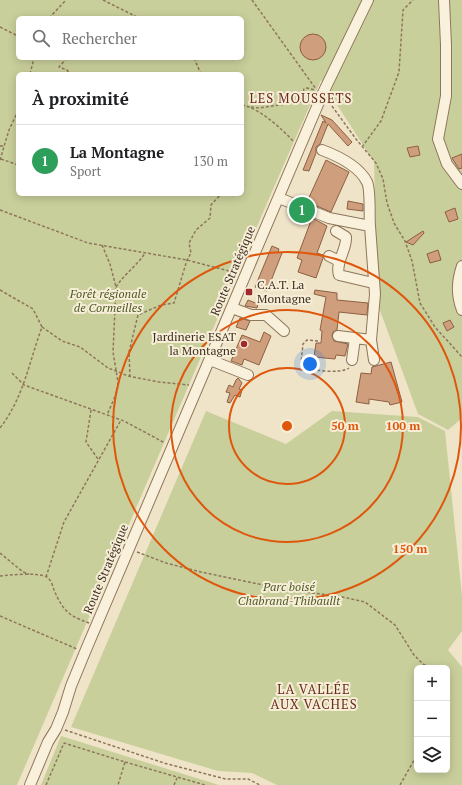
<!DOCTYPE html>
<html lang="fr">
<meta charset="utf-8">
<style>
body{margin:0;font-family:"PT Serif",serif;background:#f6f6f6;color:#202124}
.controls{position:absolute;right:12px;bottom:12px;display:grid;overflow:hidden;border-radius:6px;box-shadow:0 2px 10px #0003}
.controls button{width:36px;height:36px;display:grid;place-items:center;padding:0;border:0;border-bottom:1px solid #e0e0e0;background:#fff;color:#202124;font:20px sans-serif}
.you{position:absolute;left:310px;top:364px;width:14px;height:14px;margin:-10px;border:3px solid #fff;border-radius:50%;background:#1a73e8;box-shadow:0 0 0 6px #1a73e833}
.badge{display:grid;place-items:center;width:26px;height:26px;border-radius:50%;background:#0f766e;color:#fff;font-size:13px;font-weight:700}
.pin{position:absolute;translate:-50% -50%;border:2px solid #fff;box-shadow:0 1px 4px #0006}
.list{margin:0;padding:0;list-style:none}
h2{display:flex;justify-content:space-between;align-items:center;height:52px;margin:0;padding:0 16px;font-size:17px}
h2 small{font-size:13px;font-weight:400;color:#757577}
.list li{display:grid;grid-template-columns:26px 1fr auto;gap:12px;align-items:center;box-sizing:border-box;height:72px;padding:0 16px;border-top:1px solid #e0e0e0}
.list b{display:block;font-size:15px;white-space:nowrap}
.list p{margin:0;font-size:13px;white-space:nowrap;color:#757577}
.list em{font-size:13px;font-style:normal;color:#757577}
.icon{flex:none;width:22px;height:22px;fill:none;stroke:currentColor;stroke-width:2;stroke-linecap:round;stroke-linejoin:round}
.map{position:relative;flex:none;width:462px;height:785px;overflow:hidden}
.search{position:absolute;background:#fff;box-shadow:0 2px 10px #0003;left:16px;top:16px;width:228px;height:44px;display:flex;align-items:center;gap:10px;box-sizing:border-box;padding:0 14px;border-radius:6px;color:#757577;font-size:15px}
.panel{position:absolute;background:#fff;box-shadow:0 2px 10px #0003;left:16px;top:72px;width:228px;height:124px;border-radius:6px}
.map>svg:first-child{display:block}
.green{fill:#c9cf9b;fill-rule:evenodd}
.building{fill:#cf9f7d;stroke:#8d5f41}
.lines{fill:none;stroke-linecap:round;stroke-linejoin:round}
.minor-casing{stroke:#8d765c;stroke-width:12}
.path{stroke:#8d765c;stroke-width:1.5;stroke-dasharray:3 2;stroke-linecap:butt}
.minor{stroke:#faf1dc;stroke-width:10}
.ring{fill:none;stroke:#df570d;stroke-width:2}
.poi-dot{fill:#9e2a2b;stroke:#f7eed8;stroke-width:1.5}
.labels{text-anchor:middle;stroke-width:4;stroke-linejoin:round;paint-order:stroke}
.street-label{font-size:12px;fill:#3d2e20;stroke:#f7eed8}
.poi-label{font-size:12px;fill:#3d2e20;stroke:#f7eed8;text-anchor:start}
.park-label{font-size:12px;font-style:italic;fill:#4d5a26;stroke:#f7eed8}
.neighbourhood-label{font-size:13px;letter-spacing:1px;fill:#6b2e1e;stroke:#f7eed8}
.centre{fill:#df570d;stroke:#f7eed8;stroke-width:2}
.ring-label{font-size:12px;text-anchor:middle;font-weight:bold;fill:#df570d;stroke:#f7eed8;stroke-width:4;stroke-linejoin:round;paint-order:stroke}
</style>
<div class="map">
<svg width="462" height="785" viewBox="0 0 462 785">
<rect width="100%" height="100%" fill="#f0e4c8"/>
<!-- green -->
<path class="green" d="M0,0h462v418l-14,12 -30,-16 -40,-109 -4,-143 -53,-82 -47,107 -257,598h-17zM18,18h224v40h-224zM18,74h224v120h-224z
M206,411l80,33 46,-33 86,6 27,14 17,165v35l-14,19 14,17v118h-185l-25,-12 -34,-2 -147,-44zM417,668h30v102h-30z
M61,736l158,49h-178z"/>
<!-- building -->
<path class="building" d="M300 47a13 13 0 1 1 26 0a13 13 0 1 1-26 0Z
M321,115l11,5 20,22 -4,4 -20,-22 -8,20 -4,3v6l-7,18 -6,-1 20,-49 3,2z
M418,146l2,9 -10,2 -3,-9z
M462,154v14l-3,1 -7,-11z
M326,160l23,12 -18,40 -24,-10z
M348,201l15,3v7l-16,-2z
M455,208l3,11 -9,3 -4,-10z
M312,218l15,8 -10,27 6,2v3l-7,20 -18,-6 4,-12 -5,-2z
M423,231l1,2 -11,12 -7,-3z
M272,246l7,3 -1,3 4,1 -15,38 -12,-4z
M438,250l3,10 -11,3 -3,-9z
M315,290l22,3v7l31,3 -1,12 -28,-3 -2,18 -4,2 -1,4 2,5 14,3 -3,12 -9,-1 -1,4 -21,-2 2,-14h5l1,-12 -2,-1 6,-33 -12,-3z
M248,300l10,4 -1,4 -12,-2z
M240,318l10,3 -4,9 -10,-3z
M450,320l4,7 -7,4 -4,-8z
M264,332l7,4 -12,29 -15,-6 -2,6 -11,-4 11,-26 18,7z
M391,362l11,40 -12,3 -1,-3 -20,-3v5l-13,-2 5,-29 10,1 1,-7z
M238,378l4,5 -3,6 3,1 -2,7 -5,-2 -5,8 -3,-1 3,-9 -4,-1 3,-7 4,2 3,-7z"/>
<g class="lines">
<defs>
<path id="minor" d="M444,0l2,45v51l-8,43 9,25 15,20
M322,150c16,6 37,16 45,32 4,8 2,34 3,44
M279,198l50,20 41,8 5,68 -4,46 3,20
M336,231l10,6c1,13 -11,25 -7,38l34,8
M329,256l10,5
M462,266c-5,15 -6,28 0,44
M232,308l19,7h15l18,16
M338,336l33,4
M210,360l38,15
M352,360l3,-22
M30,785l18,-43 8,-13 7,-17 8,-26 14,-34 237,-557 46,-95"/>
</defs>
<!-- minor casing -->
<use href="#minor" class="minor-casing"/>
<!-- path -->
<path class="path" d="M103,0l36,18
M252,0l64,89
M49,18l17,-18
M0,27l18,9
M67,58l-8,9 8,3 3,4
M194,58l7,16
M30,74l4,-16
M300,102h10
M329,102l27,37 20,24 7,16 4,24 7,20 11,18 7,20 8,42 15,24 27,30
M242,105c17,3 39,23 51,36
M251,107l8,1 40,-6 3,-4 2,-9 3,-1 8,2
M0,146h4
M362,147l19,-26 18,-49 4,-62 10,-10
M1,159l17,6
M0,160l9,-30 9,-19
M0,210l88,33 99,17 50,13
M102,245l8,19 6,23 -3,65 5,30 -1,10 -10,23
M116,287c8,-13 21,-21 29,-34
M0,290l33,19 9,18c-13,35 -18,70 -42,101
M42,327l20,14 18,6 28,21 8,3 12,5 31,6 30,3
M318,341l-11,-1 -4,4 -2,19 1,3c9,5 39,8 47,2
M12,373l12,12 100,36 41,22
M130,377l-1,-25 9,-37 23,-10 13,-2 13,-43 4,-7 -2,-10 7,-13 14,-12 1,-13 10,-11
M91,410l-5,32 12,17
M137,552l29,11 35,9 86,18 51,6 27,6 30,23 19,30 9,9 7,4
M0,553l23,19 6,2
M0,576c10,-1 38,-4 47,1 4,3 6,9 7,13 9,21 15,26 35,33
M46,577l18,-55 57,-102
M0,616l77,33
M65,730l99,33 62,16h22l12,6
M125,762l80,23
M46,785l18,-42 61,19 -7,23
M174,785l3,-7
M400,785l17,-30"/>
<!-- minor -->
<use href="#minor" class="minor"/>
</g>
<!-- distance rings -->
<g class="ring">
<circle cx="287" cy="426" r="58"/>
<circle cx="287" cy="426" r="116"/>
<circle cx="287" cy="426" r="174"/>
</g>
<!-- markers -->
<g class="poi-dot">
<rect x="245" y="288" width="8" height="8" rx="2"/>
<circle cx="244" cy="344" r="4"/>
</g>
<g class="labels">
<!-- street labels -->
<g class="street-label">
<text transform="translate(233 271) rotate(-67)" y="4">Route Stratégique</text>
<text transform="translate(106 569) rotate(-67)" y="4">Route Stratégique</text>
</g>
<!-- poi labels -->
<g class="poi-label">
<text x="257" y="289">C.A.T. La<tspan x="257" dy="14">Montagne</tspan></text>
<text x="236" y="341" text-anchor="end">Jardinerie ESAT<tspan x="236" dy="14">la Montagne</tspan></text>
</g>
<!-- park labels -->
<g class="park-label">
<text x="108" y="298">Forêt régionale<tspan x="108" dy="14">de Cormeilles</tspan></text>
<text x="289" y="591">Parc boisé<tspan x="289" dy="14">Chabrand-Thibaullt</tspan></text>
</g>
<!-- neighbourhood labels -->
<g class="neighbourhood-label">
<text x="301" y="103">LES MOUSSETS</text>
<text x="314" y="694">LA VALLÉE<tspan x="314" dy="15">AUX VACHES</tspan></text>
</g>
</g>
<circle cx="287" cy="426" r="6" class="centre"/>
<g class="ring-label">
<text x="345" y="430">50 m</text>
<text x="403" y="430">100 m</text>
<text x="410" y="553">150 m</text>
</g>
</svg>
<div class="controls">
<button>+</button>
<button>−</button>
<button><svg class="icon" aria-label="layers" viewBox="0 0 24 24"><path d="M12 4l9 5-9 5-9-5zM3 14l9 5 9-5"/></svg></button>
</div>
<div class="you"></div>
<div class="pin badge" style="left:302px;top:210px;background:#2e9e5b">1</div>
<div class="search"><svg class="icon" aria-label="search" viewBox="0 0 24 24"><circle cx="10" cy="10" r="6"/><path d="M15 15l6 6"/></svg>Rechercher</div>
<section class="panel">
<h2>À proximité<small></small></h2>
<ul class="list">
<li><span class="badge" style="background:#2e9e5b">1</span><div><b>La Montagne</b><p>Sport</p></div><em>130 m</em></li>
</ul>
</section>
</div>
